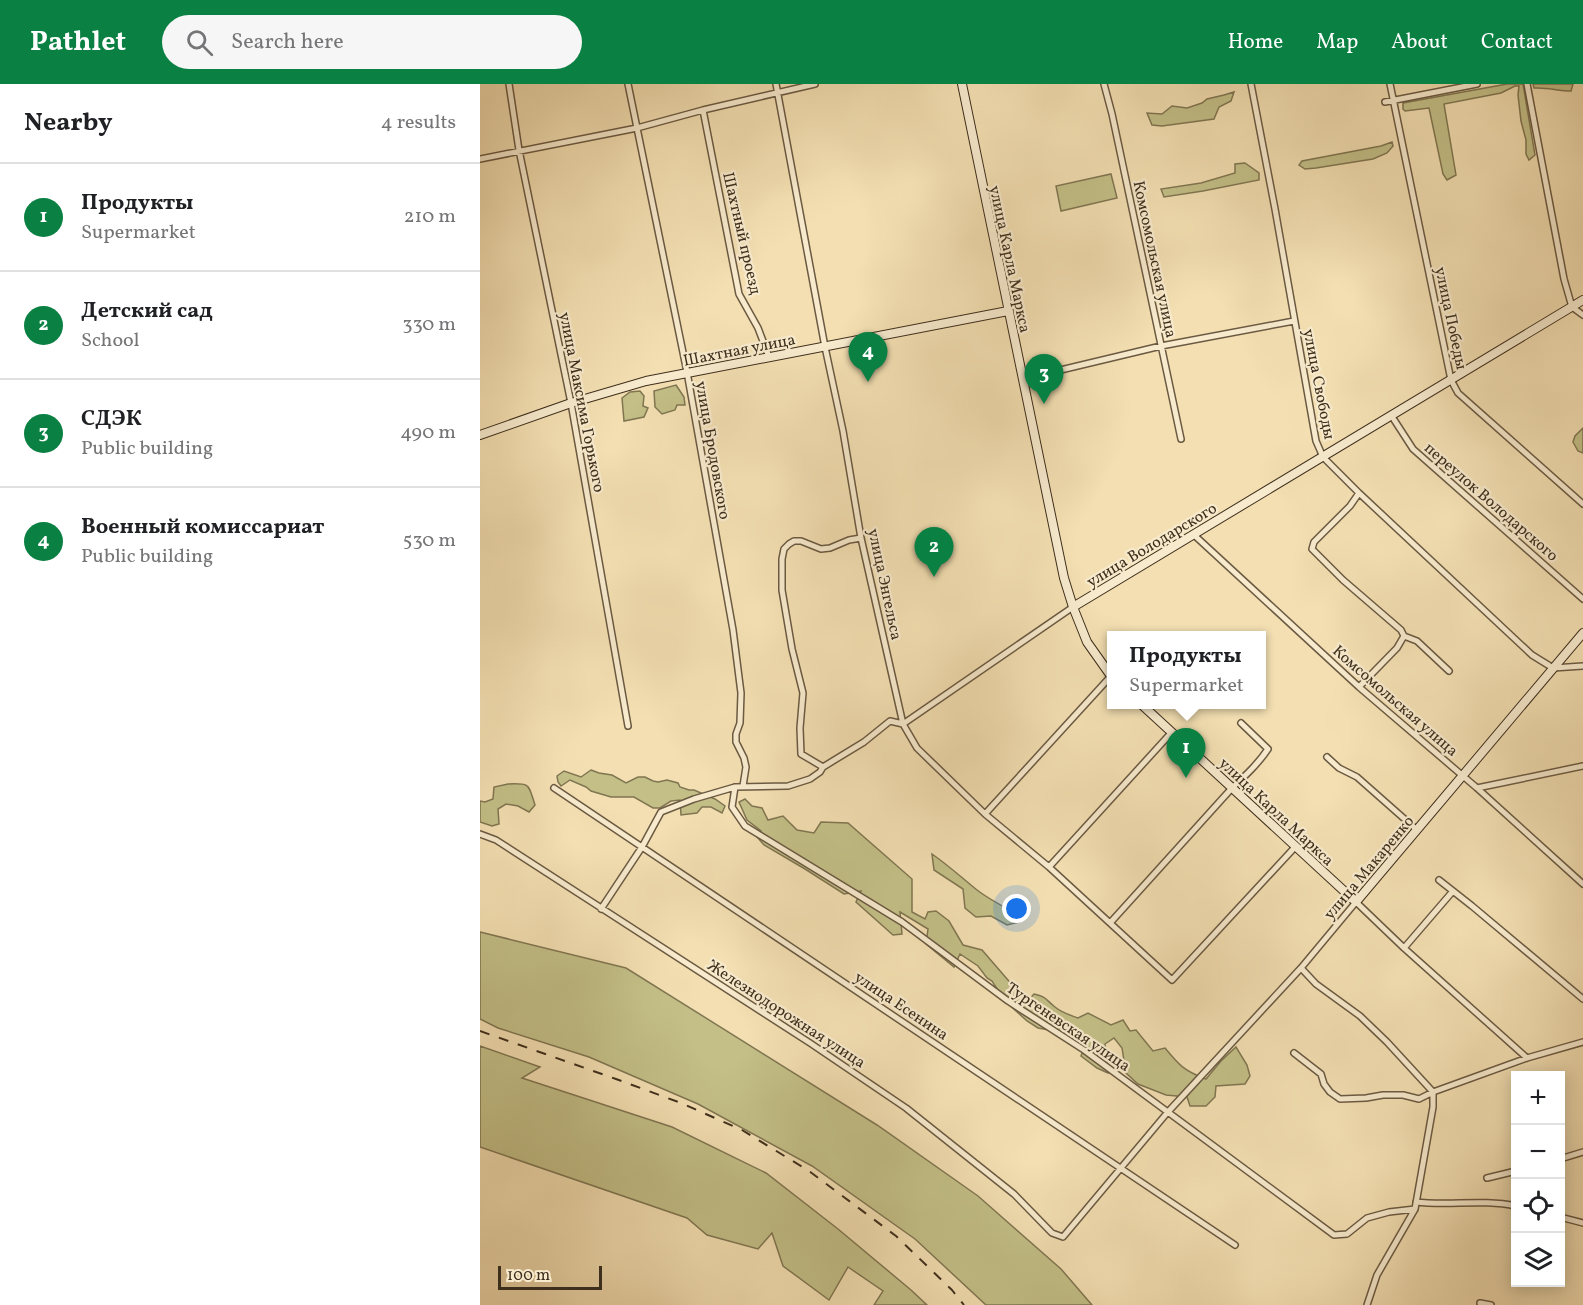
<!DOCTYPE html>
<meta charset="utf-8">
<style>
body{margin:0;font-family:Vollkorn,serif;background:#f6f6f6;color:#202124}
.controls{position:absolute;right:18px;bottom:18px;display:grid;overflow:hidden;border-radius:0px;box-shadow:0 3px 15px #0003}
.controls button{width:54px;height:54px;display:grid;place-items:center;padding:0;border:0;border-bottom:2px solid #e0e0e0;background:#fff;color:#202124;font:30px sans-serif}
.scale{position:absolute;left:18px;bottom:15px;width:104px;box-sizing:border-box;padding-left:6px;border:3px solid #3e2e1c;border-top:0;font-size:16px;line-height:21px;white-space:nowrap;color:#3e2e1c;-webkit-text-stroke:4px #f7eacd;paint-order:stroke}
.you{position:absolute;left:537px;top:825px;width:21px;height:21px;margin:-15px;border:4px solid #fff;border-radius:50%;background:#1a73e8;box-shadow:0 0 0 9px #1a73e833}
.badge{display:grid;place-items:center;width:39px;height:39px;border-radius:50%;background:#0b8043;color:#fff;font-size:20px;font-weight:700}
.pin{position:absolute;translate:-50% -50px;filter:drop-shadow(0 2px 3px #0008)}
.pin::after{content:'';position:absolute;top:32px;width:21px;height:18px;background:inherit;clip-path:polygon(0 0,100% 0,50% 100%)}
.popup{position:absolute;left:627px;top:547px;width:159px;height:78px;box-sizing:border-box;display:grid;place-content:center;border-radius:0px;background:#fff;filter:drop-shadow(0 2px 4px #0005);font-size:20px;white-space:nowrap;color:#757577}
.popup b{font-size:22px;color:#202124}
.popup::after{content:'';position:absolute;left:50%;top:100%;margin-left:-12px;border:12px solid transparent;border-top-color:#fff}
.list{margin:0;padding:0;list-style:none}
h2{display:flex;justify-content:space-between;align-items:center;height:78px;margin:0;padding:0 24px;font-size:26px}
h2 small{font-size:20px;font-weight:400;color:#757577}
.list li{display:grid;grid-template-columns:39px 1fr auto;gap:18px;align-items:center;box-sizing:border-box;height:108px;padding:0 24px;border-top:2px solid #e0e0e0}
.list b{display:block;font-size:22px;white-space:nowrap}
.list p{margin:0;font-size:20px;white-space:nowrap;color:#757577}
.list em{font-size:20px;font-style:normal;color:#757577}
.icon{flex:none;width:33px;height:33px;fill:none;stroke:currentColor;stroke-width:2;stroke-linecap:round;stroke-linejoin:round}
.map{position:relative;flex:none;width:1103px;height:1221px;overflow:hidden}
header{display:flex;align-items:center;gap:36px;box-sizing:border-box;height:84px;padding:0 30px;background:#0b8043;color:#fff}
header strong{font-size:28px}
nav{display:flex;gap:33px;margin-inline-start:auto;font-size:21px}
.search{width:420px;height:54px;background:#f6f6f6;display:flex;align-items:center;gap:15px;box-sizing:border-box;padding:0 21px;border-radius:33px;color:#757577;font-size:22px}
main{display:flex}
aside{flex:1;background:#fff}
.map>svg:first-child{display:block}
.green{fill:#c3bf87;stroke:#807652;stroke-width:1.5}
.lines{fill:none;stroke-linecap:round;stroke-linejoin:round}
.street-casing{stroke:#6b5a42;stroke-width:8}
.secondary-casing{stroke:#3e2e1c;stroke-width:10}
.street{stroke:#f7eacd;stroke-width:5}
.secondary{stroke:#f7eacd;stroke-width:8}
.rail{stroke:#3e2e1c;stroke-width:2;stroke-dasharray:10 10;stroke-linecap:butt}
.labels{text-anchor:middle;stroke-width:4.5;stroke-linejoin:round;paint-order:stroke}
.street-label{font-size:16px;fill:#3e2e1c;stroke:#f7eacd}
</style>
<header>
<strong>Pathlet</strong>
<div class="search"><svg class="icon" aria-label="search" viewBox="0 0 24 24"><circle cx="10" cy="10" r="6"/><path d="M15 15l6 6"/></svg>Search here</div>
<nav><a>Home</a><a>Map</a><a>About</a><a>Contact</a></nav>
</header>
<main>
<aside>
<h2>Nearby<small>4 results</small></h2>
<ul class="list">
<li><span class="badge">1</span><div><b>Продукты</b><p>Supermarket</p></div><em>210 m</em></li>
<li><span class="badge">2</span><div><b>Детский сад</b><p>School</p></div><em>330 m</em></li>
<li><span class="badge">3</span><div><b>СДЭК</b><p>Public building</p></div><em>490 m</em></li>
<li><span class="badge">4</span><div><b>Военный комиссариат</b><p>Public building</p></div><em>530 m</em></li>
</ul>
</aside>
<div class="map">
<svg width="1103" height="1221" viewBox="0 0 1103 1221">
<rect width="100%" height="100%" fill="#f3dfb2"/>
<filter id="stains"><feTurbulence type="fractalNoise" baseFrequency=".00333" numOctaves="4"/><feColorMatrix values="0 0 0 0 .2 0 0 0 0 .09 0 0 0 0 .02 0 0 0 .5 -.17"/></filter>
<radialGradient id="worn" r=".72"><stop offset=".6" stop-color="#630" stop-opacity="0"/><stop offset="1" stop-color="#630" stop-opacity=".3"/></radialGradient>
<!-- green -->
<path class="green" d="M1027,0h16l12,71 -6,5 -3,-6v-14l-5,-19 -3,-26 1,-9h-4l-14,7 -57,11 12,71 -9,5 -4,-6 -14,-66 -24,3 -2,-2v-6z
M1053,0h40l-2,7c-13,0 -24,-4 -37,-3z
M754,8l-3,9 -12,6 -5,12 -52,7 -10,-1 -5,-12 15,1 10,-8 15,2 15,-5 5,-4 17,-4z
M912,58l1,4 -6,7 -14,6 -57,9 -11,1 -6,-4 3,-4 79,-15z
M765,79l14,10v7l-56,11 -39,6 -3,-8 40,-6 34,-10v-9z
M631,90l6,24 -56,13 -5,-25z
M196,301l8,12 1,8h-8l-2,5 -13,4 -7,-7 -1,-16z
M160,307l4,5 -1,10 5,2 -4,9 -20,4 -2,-23 8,-6z
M1103,344v25l-5,-2 -5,-9 2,-6z
M111,686l8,3 13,2 14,8 12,-6h7l8,4 5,1 9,-2 11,3 2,4 9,3h5l21,9 10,7 -3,7 -11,-6h-9l-5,6 -16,2 -1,-15 -9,1 -11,7h-7l-19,-11h-23l-20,-6 -5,-4 -16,-7 -9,6 -3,-4 -1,-6 7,-5 17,6z
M28,700c23,-1 20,0 27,21l-6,7 -11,-6 -12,-2 -8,5 1,15 -7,2 -12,-4v-21l5,1 8,-3 1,-12z
M265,715l7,7 10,2 6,12 15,-4 14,14 17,3 7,-11 27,1 64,56v33l13,7 3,-7 8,-1 13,10 14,24 19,5 45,52 7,-8c13,3 11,5 21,13 7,6 15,8 23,11l10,-5 23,12 12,-5 7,11 6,-1 17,21 12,-3c14,17 19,23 41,31l15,-18 15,-14 11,18 3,11 -5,8 -29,2 -1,11 -9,9h-16l-3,-9 -21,-2 -28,-11 -12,-11 -4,-25 -8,-10 -9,6 2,14 1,15 -11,-5 -16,-12 6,-16 -15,-6 -34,-6 -11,-7 -22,-20 -13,-20 -5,-3 -9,-12 -18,-12 -6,13 -28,-23 2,-15 -28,-17 2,22 -9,1 -37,-33 5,-11 -17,3 -39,-25 -41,-24 -7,-8 4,-6 -14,-11 -8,-18z
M452,770c16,11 30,24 45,36 13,10 27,17 42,25v7l-12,3 -16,-9 -15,1 -11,-9 -2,-19 -29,-19z
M0,848l146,36 251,157 101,71 83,73 31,36h-106l-71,-66 -103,-73 -114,-62 -109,-47 -91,-29 -18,-9z
M0,962l60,21 -18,11 150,49 94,46 72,56 73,61 16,15h-53l9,-14 -35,-24 -19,33 -46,-34 -11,-33 -14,16 -51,-14 -20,-17 -207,-71z"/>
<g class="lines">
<defs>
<path id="street" d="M29,0l10,66 52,253 57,323
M148,0l59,288 46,258 8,63 -1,30 -4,11v8l8,16 2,9 -3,19
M296,0l49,263 18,84 18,107 42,186 14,24 68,66 64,53 123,113 124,-134
M624,0l8,30 69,325
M771,0l24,125 41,232 7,16 36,36 173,162 21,13 30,-2
M910,0l61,296 7,13 125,111
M1047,0l37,195 8,28 11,8
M905,18l92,-18
M223,26l36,184 19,34 11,29
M0,75l157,-31 66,-18 112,-26
M543,295l138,-33 133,-25
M911,331l22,34 170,150
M879,409l-9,13 -36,36 -2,7 31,31 58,50 3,6 13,5 32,30
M713,450l166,153 118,101 106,96
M879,603l38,-39 7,-12
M847,673l12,11 18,9 60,53
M343,683l-22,-13 -1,-26 3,-35 -11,-44 -10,-59v-31l2,-10 5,-5 5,-3h7l20,8 9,-1 19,-8 12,-2
M255,703l-3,20 13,19 157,96 106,79 76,49 250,185 13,-1 20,-16 22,-6 26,-3
M74,704l681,457
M997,704l106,-22
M505,730l126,-138
M0,750l16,6 314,203 96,65 108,86 38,39 11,4 104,-124 134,-145 55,-66 48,46 123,110
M569,783l123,-135
M959,796l33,26 111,93
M121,825l41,-62 19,-35 33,-13 41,-12 53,-1 22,-7 10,-7 3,-5 41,-25 26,-21 13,3 170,-117
M630,839l122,-135c13,-12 26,-24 36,-39l-27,-26
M924,864l49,-57
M821,884l15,16 44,32 27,26 46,50
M814,969l27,21 3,10 6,8 10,7 26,-1 17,-3h20l16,4 14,-7 94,-34 56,-16
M1080,1075l23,-7
M1007,1094l29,-7
M936,1118c33,4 66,-3 100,4
M1080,1133l23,6
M1000,1219l11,2
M887,1221l10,-30 38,-66 18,-102v-15"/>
<path id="secondary" d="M482,0l102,494 9,29 14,35 24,34
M0,351l91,-32 75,-22 362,-70
M593,523l510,-307
M661,620l215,198 227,-269"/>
</defs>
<!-- street casing -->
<use href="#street" class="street-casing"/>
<!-- secondary casing -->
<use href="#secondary" class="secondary-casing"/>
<!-- street -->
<use href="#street" class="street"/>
<!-- secondary -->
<use href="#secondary" class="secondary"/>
<!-- rail -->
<path class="rail" d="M0,947l136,48 65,24 61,27 67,41 87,65 56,54 12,15"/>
</g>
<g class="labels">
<!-- street labels -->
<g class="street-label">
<text transform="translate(263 149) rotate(77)" y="6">Шахтный проезд</text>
<text transform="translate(531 175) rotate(78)" y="6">улица Карла Маркса</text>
<text transform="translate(676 175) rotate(78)" y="6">Комсомольская улица</text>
<text transform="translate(972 234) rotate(78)" y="6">улица Победы</text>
<text transform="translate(259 265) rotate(-11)" y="6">Шахтная улица</text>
<text transform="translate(840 300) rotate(79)" y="6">улица Свободы</text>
<text transform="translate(103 318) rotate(79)" y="6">улица Максима Горького</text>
<text transform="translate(234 366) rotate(80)" y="6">улица Бродовского</text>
<text transform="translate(1012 417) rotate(41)" y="6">переулок Володарского</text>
<text transform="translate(671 460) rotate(-31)" y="6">улица Володарского</text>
<text transform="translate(406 500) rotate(78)" y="6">улица Энгельса</text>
<text transform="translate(916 616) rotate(41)" y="6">Комсомольская улица</text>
<text transform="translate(797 727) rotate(43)" y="6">улица Карла Маркса</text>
<text transform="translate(888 783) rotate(-50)" y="6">улица Макаренко</text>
<text transform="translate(422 921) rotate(34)" y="6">улица Есенина</text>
<text transform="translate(307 929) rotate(33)" y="6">Железнодорожная улица</text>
<text transform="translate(589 942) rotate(34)" y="6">Тургеневская улица</text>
</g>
</g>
<rect width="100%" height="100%" filter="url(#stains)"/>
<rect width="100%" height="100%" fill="url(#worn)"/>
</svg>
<div class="controls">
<button>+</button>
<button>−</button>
<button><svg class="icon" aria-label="locate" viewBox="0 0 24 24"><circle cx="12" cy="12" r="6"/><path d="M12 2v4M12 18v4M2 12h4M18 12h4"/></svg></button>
<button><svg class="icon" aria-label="layers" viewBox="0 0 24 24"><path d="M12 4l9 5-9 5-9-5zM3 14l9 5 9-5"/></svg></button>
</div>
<div class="scale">100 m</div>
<div class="you"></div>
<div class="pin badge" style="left:706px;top:694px">1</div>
<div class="popup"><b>Продукты</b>Supermarket</div>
<div class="pin badge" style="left:454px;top:493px">2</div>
<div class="pin badge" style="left:564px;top:320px">3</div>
<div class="pin badge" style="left:388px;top:298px">4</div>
</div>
</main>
